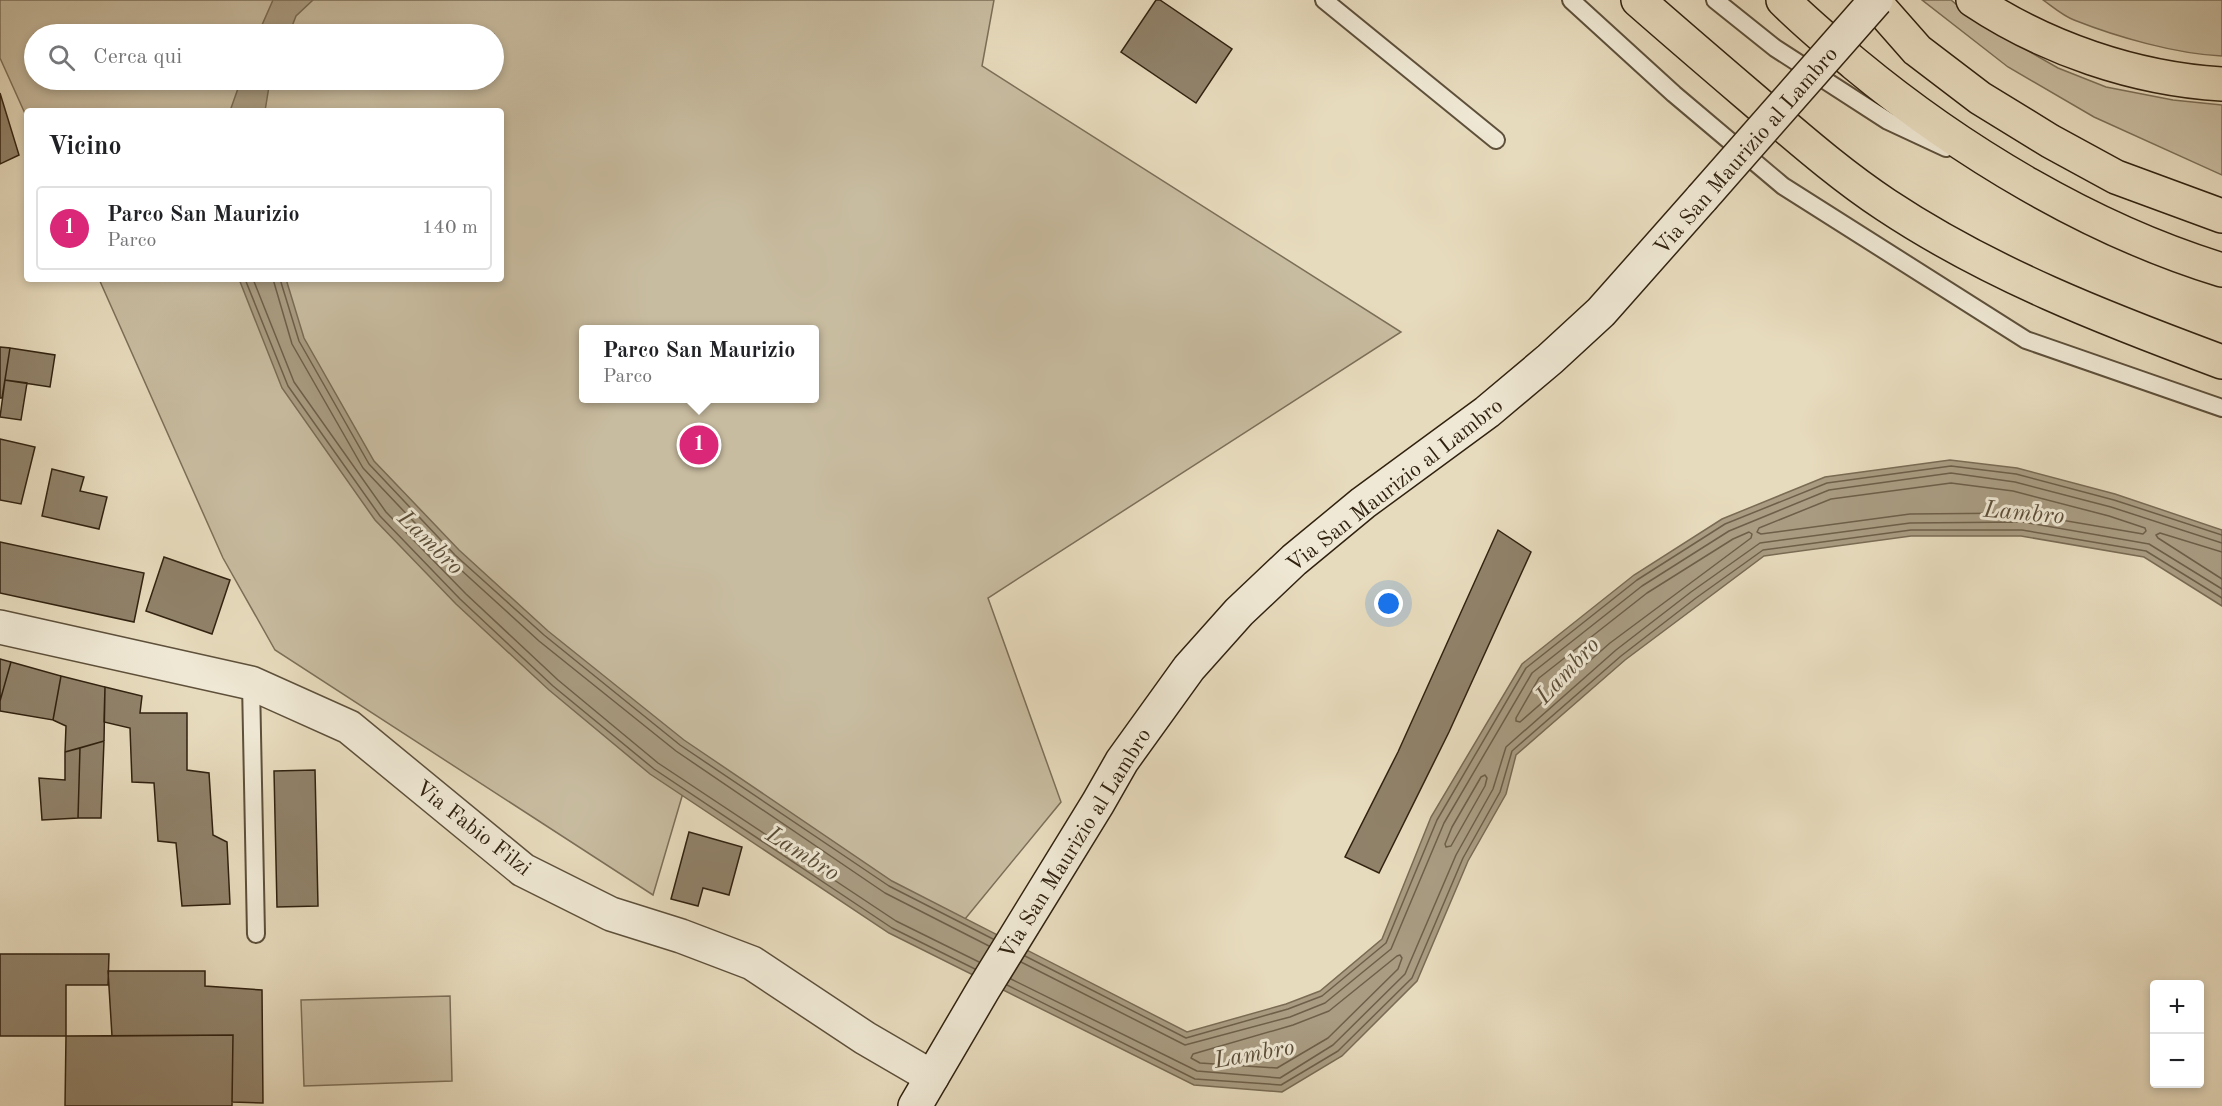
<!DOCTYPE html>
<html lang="it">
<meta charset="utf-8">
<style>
body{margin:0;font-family:"Old Standard TT",serif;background:#f2f2f2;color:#202124}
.controls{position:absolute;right:18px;bottom:18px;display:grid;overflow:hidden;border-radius:6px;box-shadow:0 3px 9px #0003}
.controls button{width:54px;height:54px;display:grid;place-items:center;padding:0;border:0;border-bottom:2px solid #e0e0e0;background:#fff;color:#202124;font:30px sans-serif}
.you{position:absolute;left:1389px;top:604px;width:21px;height:21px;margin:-15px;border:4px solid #fff;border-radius:50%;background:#1a73e8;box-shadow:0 0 0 9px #1a73e833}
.badge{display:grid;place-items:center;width:39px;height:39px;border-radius:50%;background:#db2777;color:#fff;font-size:20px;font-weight:700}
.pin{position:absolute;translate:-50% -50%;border:3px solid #fff;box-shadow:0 2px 6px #0006}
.popup{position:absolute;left:579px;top:325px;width:240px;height:78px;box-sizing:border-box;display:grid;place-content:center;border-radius:6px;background:#fff;filter:drop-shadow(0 2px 4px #0005);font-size:20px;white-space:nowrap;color:#757577}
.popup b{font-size:22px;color:#202124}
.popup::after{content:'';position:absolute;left:50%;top:100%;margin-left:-12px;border:12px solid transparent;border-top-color:#fff}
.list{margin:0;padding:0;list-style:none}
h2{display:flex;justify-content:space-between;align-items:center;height:78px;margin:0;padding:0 24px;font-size:26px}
h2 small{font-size:20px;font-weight:400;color:#757577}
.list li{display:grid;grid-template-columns:39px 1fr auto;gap:18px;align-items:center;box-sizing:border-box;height:84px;margin:0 12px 12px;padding:0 12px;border:2px solid #e0e0e0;border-radius:6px}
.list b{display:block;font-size:22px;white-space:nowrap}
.list p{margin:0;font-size:20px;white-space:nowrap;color:#757577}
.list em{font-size:20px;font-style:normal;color:#757577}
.icon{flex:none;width:33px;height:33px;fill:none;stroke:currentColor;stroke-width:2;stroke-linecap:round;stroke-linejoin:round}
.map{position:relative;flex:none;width:2222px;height:1106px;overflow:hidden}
.search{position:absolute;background:#fff;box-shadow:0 3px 9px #0003;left:24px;top:24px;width:480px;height:66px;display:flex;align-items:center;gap:15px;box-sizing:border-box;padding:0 21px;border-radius:33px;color:#757577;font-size:22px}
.panel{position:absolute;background:#fff;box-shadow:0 3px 9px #0003;left:24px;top:108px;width:480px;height:174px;border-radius:6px}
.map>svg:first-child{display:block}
.green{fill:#c8bca0;stroke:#7c6f58;stroke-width:1.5;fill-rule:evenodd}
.water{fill:#a99c82;stroke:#796b54;stroke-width:1.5}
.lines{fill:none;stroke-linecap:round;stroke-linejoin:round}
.shore{stroke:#6d5f49;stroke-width:1.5}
.building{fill:#90826a;stroke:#312210;stroke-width:1.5}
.lane-casing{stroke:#5e503b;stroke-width:20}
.street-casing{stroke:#5e503b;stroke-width:36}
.secondary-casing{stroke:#312210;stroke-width:36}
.highway-casing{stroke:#312210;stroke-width:36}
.lane{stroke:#efe8d4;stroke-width:16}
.street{stroke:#efe8d4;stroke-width:33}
.secondary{stroke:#efe8d4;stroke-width:33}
.highway{stroke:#e7dbbd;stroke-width:33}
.secondary-bridge-casing{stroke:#312210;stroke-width:36;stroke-linecap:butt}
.secondary-bridge{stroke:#efe8d4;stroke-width:33}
.labels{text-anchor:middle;stroke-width:6;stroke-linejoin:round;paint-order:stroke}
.street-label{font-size:22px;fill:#312210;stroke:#efe8d4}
.water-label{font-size:24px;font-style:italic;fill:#5b4d38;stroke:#efe8d4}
</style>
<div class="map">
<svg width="2222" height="1106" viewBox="0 0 2222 1106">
<rect width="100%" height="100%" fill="#e7dbbd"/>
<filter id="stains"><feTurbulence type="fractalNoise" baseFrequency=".00333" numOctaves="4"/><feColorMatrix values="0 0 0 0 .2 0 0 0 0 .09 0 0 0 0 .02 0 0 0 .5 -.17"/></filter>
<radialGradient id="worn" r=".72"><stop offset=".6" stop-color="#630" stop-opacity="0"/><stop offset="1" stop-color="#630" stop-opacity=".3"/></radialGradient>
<!-- green -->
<path class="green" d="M0,0h994l-12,66 419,266 -413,266 73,204 -114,139 -259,-165 -35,119 -378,-245 -52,-92 -124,-279h402v-168h-474v7l-27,-60zM34,34h460v46h-460zM584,330h230v68h-230z
M1922,0h29l25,21 82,47 48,19 67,13 49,5v70l-128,-58 -86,-50z
M2043,0h179v56c-46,-2 -105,-19 -148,-36 -11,-4 -21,-13 -31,-20z
M450,996l2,85 -148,5 -3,-86z"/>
<!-- water -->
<path class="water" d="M273,0h40l-17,16 -7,18h-31z
M241,80h29l-5,31h-35z
M239,279h47l18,59 70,123 85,89 89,81 136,109 208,141 295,151 99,-28 34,-13 62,-52 49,-122 91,-153 112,-89 88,-56 103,-42 125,-17 67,8 98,26 107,36v76l-78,-49 -123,-21h-110l-147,20 -139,104 -109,95 -10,39 -38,67 -51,120 -75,75 -60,36 -88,-7 -305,-152 -239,-159 -101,-84 -93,-86 -81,-84 -93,-132z"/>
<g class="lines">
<!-- shore -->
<path class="shore" d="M245,279l43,107 92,130 80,83 93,87 101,83 238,159 83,41
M253,279l41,103 92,130 80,82 92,86 100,83 238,158 83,41
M273,279l19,65 71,124 87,92 89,81 137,110 209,142 104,53
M280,279l19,62 70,123 86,91 89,80 136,110 209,141 104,53
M1951,483l62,8 96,25 36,12 1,3 -3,3 -122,-21 -111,1 -149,20 -4,-2 2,-4 72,-29z
M1749,532l3,2 -1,4 -141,105 -90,79 -4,-1v-3l23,-40 108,-85 86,-54z
M2222,552l-62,-19 -4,2 2,3 64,41
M1485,775l2,3 -2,8 -34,60 -5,1 -1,-3 7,-17 29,-50z
M1025,956l161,82 102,-29 34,-13 64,-53 51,-123 89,-152 111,-88 88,-56 102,-41 124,-17 65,8 98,26 108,35
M1397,956l3,-1 2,3 -4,11 -70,69 -51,30 -77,-5 -9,-5 2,-4 100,-29 36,-14z
M1021,962l164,83 105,-28 35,-14 66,-54 53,-126 88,-150 110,-87 87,-55 100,-41 122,-17 64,9 96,25 111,36
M1011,979l186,92 83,7 53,-33 72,-71 51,-119 37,-66 13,-42 110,-97 75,-58 69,-49 150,-20 113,-1 126,22 73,45
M1007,985l188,94 86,6 57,-34 74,-73 51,-120 37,-66 12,-41 109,-95 75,-58 67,-48 148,-20h111l124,21 76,47"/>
</g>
<!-- building -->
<path class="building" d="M1156,0h4l72,49 -36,54 -75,-51z
M0,93l19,62 -19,9z
M0,347l10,1 -8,50h-2z
M10,348l45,7 -5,32 -45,-7z
M5,380l22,3 -6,37 -21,-3z
M0,439l35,8 -14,57 -21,-4z
M52,469l32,8 -4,14 27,6 -8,32 -57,-13z
M1498,530l33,22 -82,180 -70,141 -34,-16 53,-105z
M0,542l144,31 -10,49 -134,-29z
M164,557l66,23 -18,54 -66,-23z
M0,659l11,3 -11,39z
M11,662l50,14 -8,44 -53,-9v-10z
M61,676l44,11 -1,54 -39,11 1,-26 -13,-6z
M105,687l37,9 -2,17h47v57l22,3 4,62 14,7 3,62 -48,2 -6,-63 -18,-2 -4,-58 -22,-1 -2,-54 -26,-6z
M104,741l-3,77h-23l2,-70z
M80,748l-2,70 -36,2 -3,-42 26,2v-28z
M315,770l3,136 -41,1 -3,-136z
M689,832l53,15 -13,48 -26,-7 -5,18 -27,-7z
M0,954h109l-1,31h-42v51h-66z
M108,971h97v15l57,4 1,113 -31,-1 1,-67 -121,1z
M233,1035l-1,71h-167l1,-70z"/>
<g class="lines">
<defs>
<path id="lane" d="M1324,0l172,140
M1571,0l103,94 109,92 243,154 196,68
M1715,0l60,48 113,73 58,27
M251,683l5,251"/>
<path id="street" d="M0,627l251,56 98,44 174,143 88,44 70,22 71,27 113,75 67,39"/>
<path id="secondary" d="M915,1106l68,-116 115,-187 24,-42 67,-93 50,-56 55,-52 69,-57 124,-91 63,-53 51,-47 101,-114"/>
<path id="highway" d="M1638,0c41,36 82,71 124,107 40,34 80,69 124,98 104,69 220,114 336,157
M1783,0c23,23 47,43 72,64 105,87 236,166 367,206
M1873,0l44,50 63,48 70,43 66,36 106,39
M1973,0c72,48 162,79 249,84"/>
</defs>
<!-- lane casing -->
<use href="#lane" class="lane-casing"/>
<!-- street casing -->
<use href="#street" class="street-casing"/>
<!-- secondary casing -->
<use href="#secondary" class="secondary-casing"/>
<!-- highway casing -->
<use href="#highway" class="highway-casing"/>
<!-- lane -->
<use href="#lane" class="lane"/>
<!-- street -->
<use href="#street" class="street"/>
<!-- secondary -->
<use href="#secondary" class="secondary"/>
<!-- highway -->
<use href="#highway" class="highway"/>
<defs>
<path id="secondary-bridge" d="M1702,198l174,-198"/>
</defs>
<!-- secondary-bridge casing -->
<use href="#secondary-bridge" class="secondary-bridge-casing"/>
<!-- secondary-bridge -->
<use href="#secondary-bridge" class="secondary-bridge"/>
</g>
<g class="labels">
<!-- street labels -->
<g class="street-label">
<text transform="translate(1745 150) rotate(-49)" y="8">Via San Maurizio al Lambro</text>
<text transform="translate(1394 484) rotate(-38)" y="8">Via San Maurizio al Lambro</text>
<text transform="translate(474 827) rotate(38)" y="8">Via Fabio Filzi</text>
<text transform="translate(1074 843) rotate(-58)" y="8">Via San Maurizio al Lambro</text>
</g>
<!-- water labels -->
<g class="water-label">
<text transform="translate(2024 512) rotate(5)" y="8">Lambro</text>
<text transform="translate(431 542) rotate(44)" y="8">Lambro</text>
<text transform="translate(1567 670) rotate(-47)" y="8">Lambro</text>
<text transform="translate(803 853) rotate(32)" y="8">Lambro</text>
<text transform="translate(1254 1053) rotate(-10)" y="8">Lambro</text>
</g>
</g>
<rect width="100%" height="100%" filter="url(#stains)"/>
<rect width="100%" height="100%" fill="url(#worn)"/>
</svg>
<div class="controls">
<button>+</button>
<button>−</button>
</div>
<div class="you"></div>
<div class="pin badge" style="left:699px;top:445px">1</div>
<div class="popup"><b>Parco San Maurizio</b>Parco</div>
<div class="search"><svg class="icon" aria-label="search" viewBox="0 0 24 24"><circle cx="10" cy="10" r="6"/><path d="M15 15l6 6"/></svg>Cerca qui</div>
<section class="panel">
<h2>Vicino<small></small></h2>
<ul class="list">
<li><span class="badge">1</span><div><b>Parco San Maurizio</b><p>Parco</p></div><em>140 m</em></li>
</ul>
</section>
</div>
